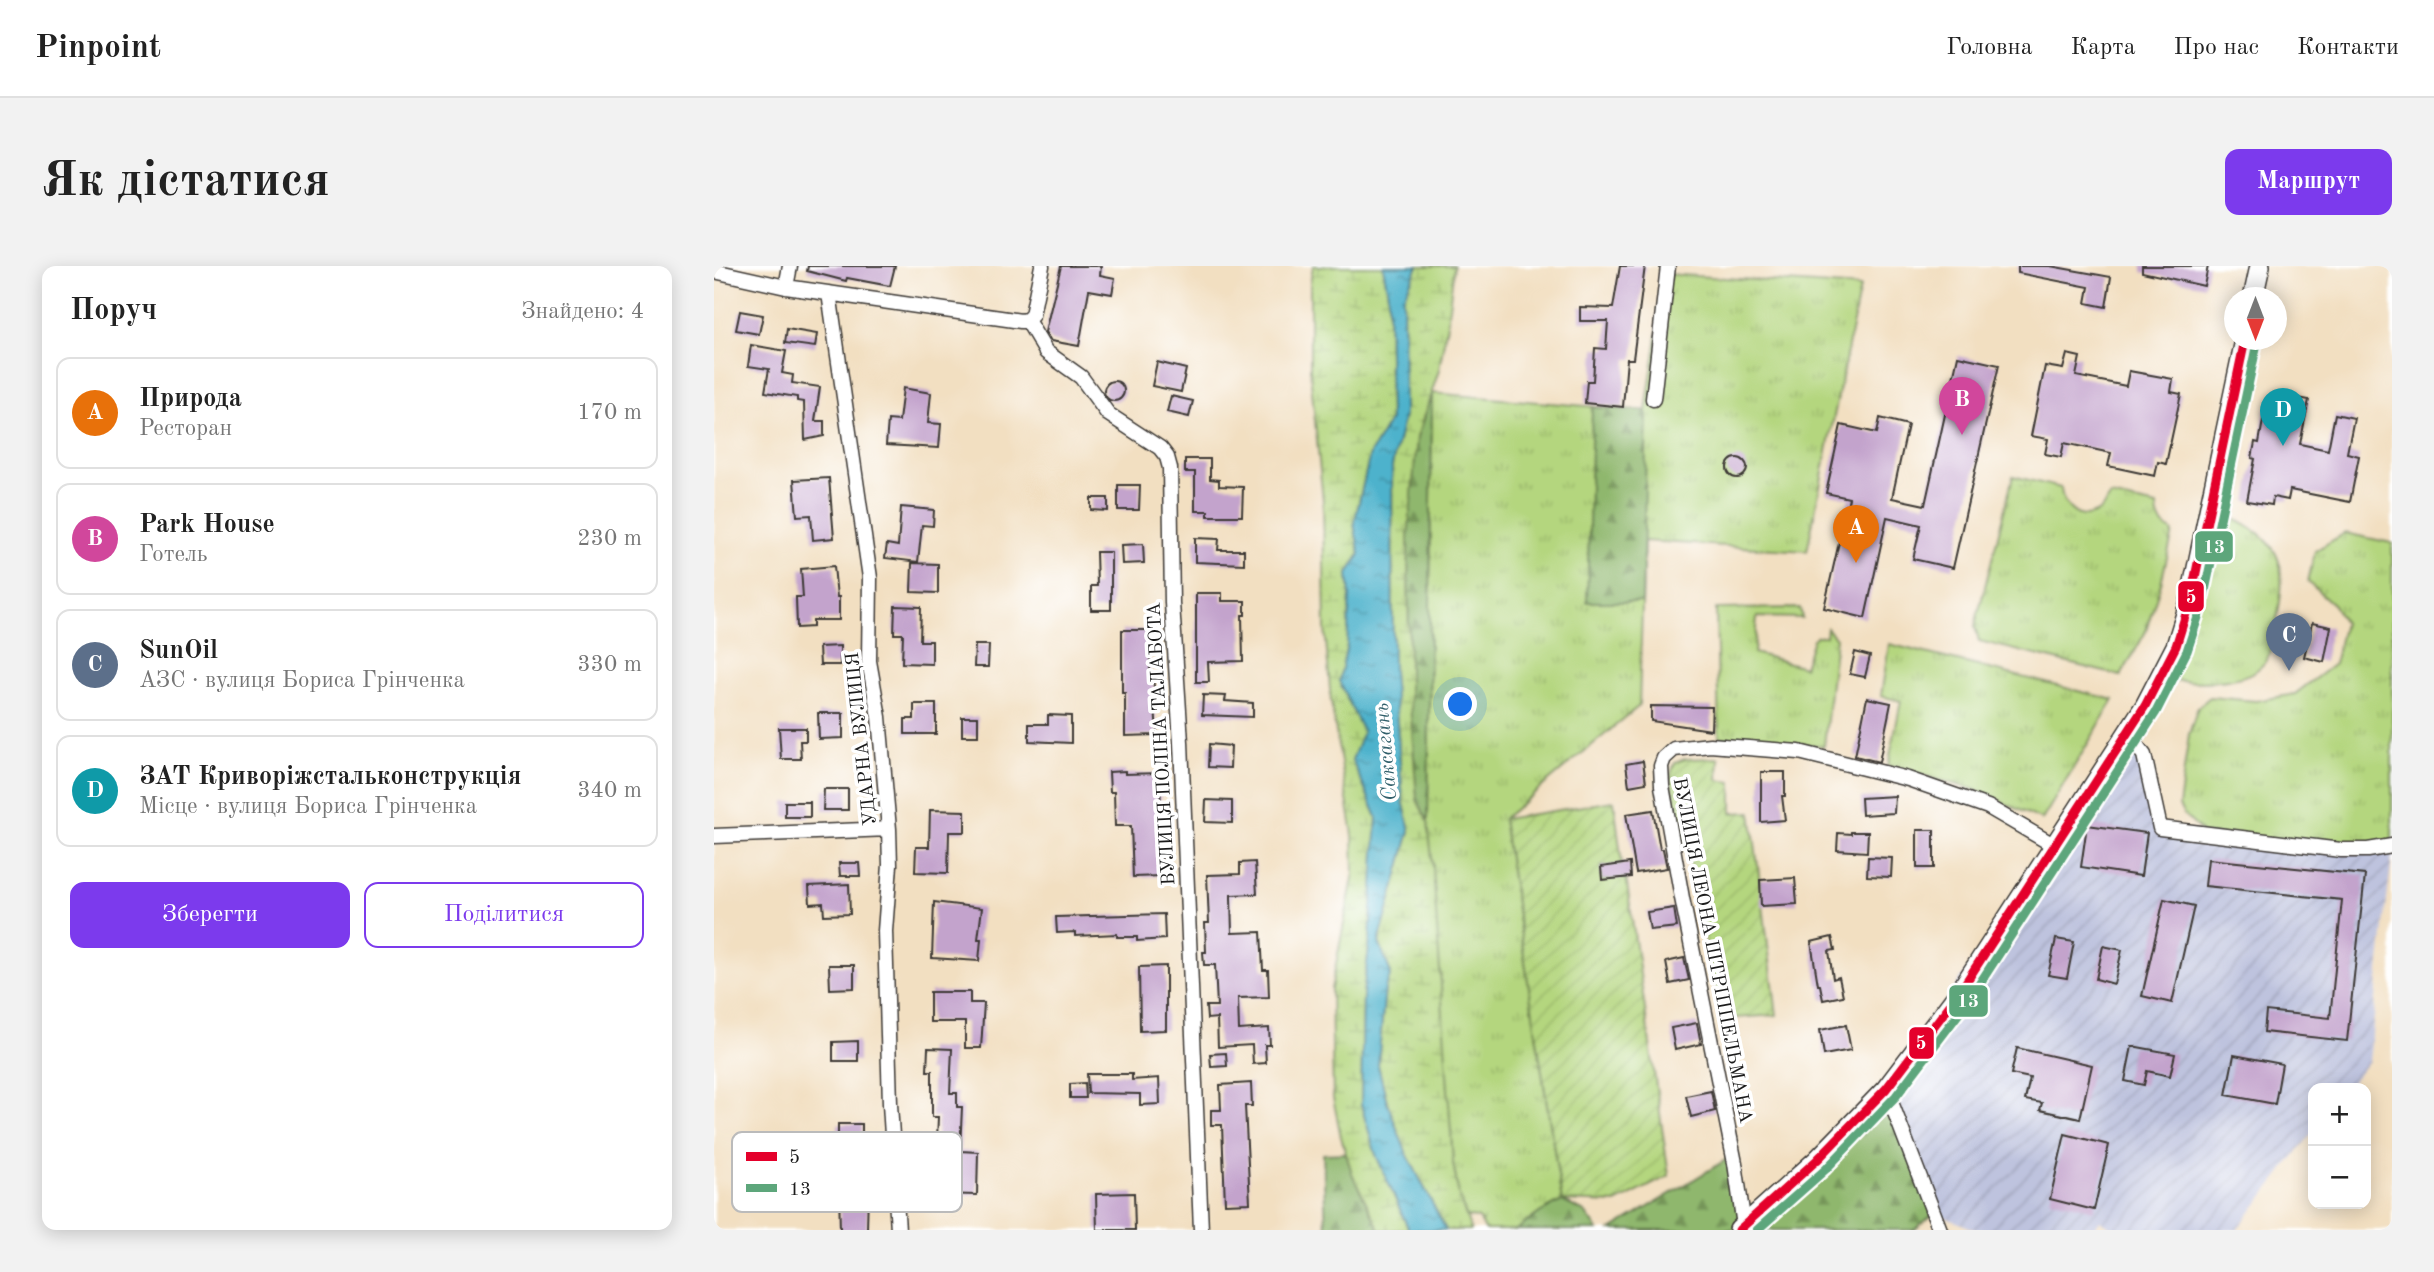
<!DOCTYPE html>
<html lang="uk">
<meta charset="utf-8">
<style>
body{margin:0;font-family:"Old Standard TT",serif;background:#f2f2f2;color:#222}
.controls{position:absolute;right:21px;bottom:21px;display:grid;overflow:hidden;border-radius:14px;box-shadow:0 4px 18px #0003}
.controls button{width:63px;height:63px;display:grid;place-items:center;padding:0;border:0;border-bottom:2px solid #e0e0e0;background:#fff;color:#222;font:35px sans-serif}
.compass{position:absolute;left:1510px;top:21px;width:63px;height:63px;border-radius:50%;background:#fff;box-shadow:0 4px 18px #0003;rotate:180deg}
.you{position:absolute;left:747px;top:439px;width:24px;height:24px;margin:-18px;border:5px solid #fff;border-radius:50%;background:#1a73e8;box-shadow:0 0 0 10px #1a73e833}
.badge{display:grid;place-items:center;width:46px;height:46px;border-radius:50%;background:#7c3aed;color:#fff;font-size:23px;font-weight:700}
.pin{position:absolute;translate:-50% -58px;filter:drop-shadow(0 2px 4px #0008)}
.pin::after{content:'';position:absolute;top:37px;width:24px;height:21px;background:inherit;clip-path:polygon(0 0,100% 0,50% 100%)}
.list{margin:0;padding:0;list-style:none}
h2{display:flex;justify-content:space-between;align-items:center;height:91px;margin:0;padding:0 28px;font-size:30px}
h2 small{font-size:23px;font-weight:400;color:#767676}
.list li{display:grid;grid-template-columns:46px 1fr auto;gap:21px;align-items:center;box-sizing:border-box;height:112px;margin:0 14px 14px;padding:0 14px;border:2px solid #e0e0e0;border-radius:14px}
.list b{display:block;font-size:26px;white-space:nowrap}
.list p{margin:0;font-size:23px;white-space:nowrap;color:#767676}
.list em{font-size:23px;font-style:normal;color:#767676}
.actions{display:flex;gap:14px;padding:21px 28px}
.actions a{flex:1;padding:16px 0;border:2px solid #7c3aed;border-radius:14px;text-align:center;font-size:24px;color:#7c3aed}
.actions .main{background:#7c3aed;color:#fff}
.map{position:relative;flex:none;width:1678px;height:964px;overflow:hidden;border-radius:14px}
header{display:flex;align-items:center;gap:42px;box-sizing:border-box;height:98px;padding:0 35px;background:#fff;border-bottom:2px solid #e0e0e0}
header strong{font-size:33px}
nav{display:flex;gap:38px;margin-inline-start:auto;font-size:24px}
.intro{display:flex;align-items:center;justify-content:space-between;box-sizing:border-box;height:168px;padding:0 42px}
h1{margin:0;font-size:49px}
.button{padding:18px 32px;border-radius:14px;background:#7c3aed;color:#fff;font-size:24px;font-weight:700}
main{display:flex;gap:42px;padding:0 42px}
aside{flex:1;background:#fff;border-radius:14px;box-shadow:0 4px 18px #0003}
.map>svg:first-child{display:block}
.industrial{fill:url(#industrial-furrows)}
.grass{fill:url(#grass-tufts);stroke:#68794d;stroke-width:2}
.forest{fill:url(#forest-firs);stroke:#566a44;stroke-width:2}
.wetland{fill:url(#wetland-marsh);stroke:#68794d;stroke-width:2}
.garden{fill:url(#garden-furrows);stroke:#68794d;stroke-width:2}
.water{fill:url(#water-ripples);stroke:#346774;stroke-width:2}
.building{fill:#c3a3cc}
.lines{fill:none;stroke-linecap:round;stroke-linejoin:round}
.street-casing{stroke:#3c3935;stroke-width:17}
.secondary-casing{stroke:#3c3935;stroke-width:22}
.street{stroke:#fff;stroke-width:14}
.secondary{stroke:#fff;stroke-width:19}
.bus-1-casing{stroke:#fff;stroke-width:14}
.bus-2-casing{stroke:#fff;stroke-width:14}
.bus-1{stroke:#e4002b;stroke-width:9}
.bus-2{stroke:#5da67b;stroke-width:9}
.labels{text-anchor:middle;stroke-width:7;stroke-linejoin:round;paint-order:stroke}
.street-label{font-size:19px;fill:#1c1c1c;stroke:#fff}
.water-label{font-size:21px;font-style:italic;fill:#32606b;stroke:#fff}
.key{fill:#fff;stroke:#bbb;stroke-width:2}
.key-label{font-size:19px;fill:#1c1c1c}
.line-badge{stroke:#fff;stroke-width:2.5}
.badge-label{font-size:19px;text-anchor:middle;font-weight:bold;fill:#fff}
</style>
<header>
<strong>Pinpoint</strong>
<nav><a>Головна</a><a>Карта</a><a>Про нас</a><a>Контакти</a></nav>
</header>
<div class="intro"><h1>Як дістатися</h1><a class="button">Маршрут</a></div>
<main>
<aside>
<h2>Поруч<small>Знайдено: 4</small></h2>
<ul class="list">
<li><span class="badge" style="background:#e8710a">A</span><div><b>Природа</b><p>Ресторан</p></div><em>170 m</em></li>
<li><span class="badge" style="background:#d1479c">B</span><div><b>Park House</b><p>Готель</p></div><em>230 m</em></li>
<li><span class="badge" style="background:#5c6f8a">C</span><div><b>SunOil</b><p>АЗС · вулиця Бориса Грінченка</p></div><em>330 m</em></li>
<li><span class="badge" style="background:#0f9aa8">D</span><div><b>ЗАТ Криворіжстальконструкція</b><p>Місце · вулиця Бориса Грінченка</p></div><em>340 m</em></li>
</ul>
<div class="actions"><a class="main">Зберегти</a><a>Поділитися</a></div>
</aside>
<div class="map">
<svg width="1678" height="964" viewBox="0 0 1678 964">
<defs>
<pattern id="industrial-furrows" width="10" height="10" patternUnits="userSpaceOnUse" patternTransform="scale(1.75)"><rect width="10" height="10" fill="#bec3de"/><path d="M-1 1l2-2M0 10L10 0M9 11l2-2" fill="none" stroke="#a3a7be"/></pattern>
<pattern id="grass-tufts" width="24" height="20" patternUnits="userSpaceOnUse" patternTransform="scale(1.75)"><rect width="24" height="20" fill="#b4d67e"/><path d="M3 7l-1-3M5 7V3M7 7l1-3M15 17l-1-3M17 17v-4M19 17l1-3" fill="none" stroke="#9ab76c"/></pattern>
<pattern id="forest-firs" width="22" height="20" patternUnits="userSpaceOnUse" patternTransform="scale(1.75)"><rect width="22" height="20" fill="#8fb76d"/><path d="M5 1l3.5 6h-7zM16 11l3.5 6h-7z" fill="#749459"/></pattern>
<pattern id="wetland-marsh" width="20" height="14" patternUnits="userSpaceOnUse" patternTransform="scale(1.75)"><rect width="20" height="14" fill="#b4d67e"/><path d="M1 5h8M5 5V1M11 12h8M15 12V8" fill="none" stroke="#9ab76c"/></pattern>
<pattern id="garden-furrows" width="10" height="10" patternUnits="userSpaceOnUse" patternTransform="scale(1.75)"><rect width="10" height="10" fill="#b4d67e"/><path d="M-1 1l2-2M0 10L10 0M9 11l2-2" fill="none" stroke="#9ab76c"/></pattern>
<pattern id="water-ripples" width="26" height="14" patternUnits="userSpaceOnUse" patternTransform="scale(1.75)"><rect width="26" height="14" fill="#4db2cc"/><path d="M2 4q2-2 4 0t4 0M15 11q2-2 4 0t4 0" fill="none" stroke="#3f90a5"/></pattern>
</defs>
<rect width="100%" height="100%" fill="#fff"/>
<filter id="ink" filterUnits="userSpaceOnUse"><feTurbulence type="fractalNoise" baseFrequency=".0143" numOctaves="2"/><feDisplacementMap in="SourceGraphic" scale="14" xChannelSelector="R" yChannelSelector="G"/><feConvolveMatrix kernelMatrix="1 2 1 2 8 2 1 2 1" color-interpolation-filters="sRGB"/></filter>
<filter id="wash" filterUnits="userSpaceOnUse"><feTurbulence type="fractalNoise" baseFrequency=".00686" numOctaves="4" result="noise"/><feDisplacementMap in="SourceGraphic" scale="28" xChannelSelector="R" yChannelSelector="G"/><feGaussianBlur stdDeviation="1.57" result="paint"/><feColorMatrix in="noise" values="0 0 0 0 0 0 0 0 0 0 0 0 0 0 0 0 0 1.4 0 .05"/><feComposite in="paint" operator="in"/></filter>
<g filter="url(#wash)">
<rect width="100%" height="100%" fill="#f2dfc1"/>
<!-- industrial -->
<path class="industrial" d="M1409,474l14,6 23,82 232,27 -23,206 -22,27h-34v44l-76,98h-121l-16,-10 -7,10h-117l-41,-17 -49,-124z"/>
<!-- grass -->
<path class="grass" d="M952,8l194,13 -53,264 -163,-10 -5,165 -136,113 59,382 -21,11 -25,18h-31l-6,-12 -12,-1 -8,-20 -6,-34 -25,-341 4,-429 214,18z
M1299,210l48,12c1,17 16,35 35,25 6,-3 11,-12 15,-17l46,10c0,14 4,19 16,26l-12,51 -16,50 -24,43 -142,-35 -4,-15z
M1496,242c13,4 22,10 34,16 46,24 40,57 32,101 -3,15 -4,34 -18,44 -23,17 -71,13 -99,10z
M1631,267l47,10v303l-24,4 -164,-16 -20,-19 -5,-9 10,-72 9,-27 12,-10 46,4 39,-7 39,-30 10,-41 -10,-18 -26,-23 7,-31z
M1086,342l2,10 -45,-1 -3,36 50,14 9,-28 4,-3h9l1,-8 9,10 -12,108 -105,-9 -3,-128z
M1175,378l225,56 -72,120 -69,-31 -85,-23 13,-65 -20,-5z"/>
<!-- forest -->
<path class="forest" d="M718,127l-4,429 -11,-22 -8,-110 -1,-153 9,-100z
M878,141l55,4 -5,191h-55z
M1172,823l49,124 -21,17h-303l123,-75 9,70z
M632,887l7,23 27,54h-54l-3,-76z
M848,935l23,11 13,18h-82l25,-18z"/>
<!-- wetland -->
<path class="wetland" d="M599,0h70l5,28 2,126 -20,34 -16,70 6,30 -12,20 2,22 -3,49 -8,36 25,51 -12,28 25,57 -7,123 -7,54 -2,111 15,50 33,75h-29l-27,-54 -12,-39 -8,-39 -2,-109 23,-116 -1,-38 -22,-133 -6,-74 -2,-127 -13,-130v-88z
M704,0h36l-7,58 -8,46 -22,67 -9,100 1,153 8,110 11,22 5,45 20,296 6,34 12,33h-25l-40,-78 -19,-50 -9,-37 7,-77 6,-14 -12,-32 31,-111 -7,-31 -10,-129 -1,-205 12,-50 -1,-118z"/>
<!-- garden -->
<path class="garden" d="M1005,492l-1,22 14,2v31l19,-1 26,203 -55,4 -52,-243 5,-13 10,-4z
M900,535l8,63 -21,3 1,13 24,-3 43,299 -53,27 -54,-2 -59,-382z"/>
<!-- water -->
<path class="water" d="M669,0h35l-15,32 1,118 -12,50 1,205 10,129 7,31 -31,111 12,32 -6,14 -7,77 9,37 19,50 40,78h-37l-33,-75 -15,-50 2,-111 7,-54 7,-123 -25,-57 11,-28 -24,-51 8,-36 3,-49 -2,-22 12,-20 -6,-30 16,-70 20,-34 -2,-126z"/>
<g id="blocks">
<!-- building -->
<path class="building" d="M94,0h87l-5,20 -43,-8 -1,3 -39,-10z
M347,0h40l-1,9 15,3 -3,16 -23,-4 -10,56 -28,-5 -6,-9z
M906,0h25l-12,93h-6l-4,48 -38,-4 2,-22h6l2,-33 11,1 2,-28h-28v-14l33,1z
M1304,0h32l61,11 -5,30 -20,-4 3,-16 -71,-14z
M1428,0h66l-4,20 -62,-14z
M26,45l23,4 -4,19 -23,-4z
M73,63l30,5 -2,13 -30,-4z
M37,79l35,6 -4,22 11,2 -1,8 28,4 -5,34h9v15l-19,4 -1,-38 -7,-1v-4l-32,-5 4,-23 -21,-3z
M1353,88l13,3 -4,19 50,10 3,-15 44,8 -2,13 10,2 -15,70 -8,-2 -3,14 -47,-10 3,-13 -47,-10 -3,14 -16,-3 3,-15 -17,-3 14,-70 18,3z
M1244,90l41,9 -46,203 -40,-9 8,-34 -34,-8 -22,101 -41,-10 25,-110 -23,-5 15,-68 36,8 3,-15 28,7 -16,73 33,7z
M443,96l29,7 -5,23 -29,-6z
M390 125a10 10 0 1 1 20 0a10 10 0 1 1-20 0Z
M189,122l28,5 -3,30 13,1 -2,24 -53,-3 2,-25 11,1z
M1559,127l36,7 -9,44 28,6 7,-36 19,4 -7,35 12,3 -9,46 -60,-12 -2,10 -15,-3 -1,8 -25,-4 8,-42 -3,-1 3,-16 4,1 6,-34 5,1z
M457,130l22,5 -4,16 -22,-5z
M1013 202a10 10 0 1 1 20 0a10 10 0 1 1-20 0Z
M471,193h25v20l9,1v6l24,1 -1,29h-34v-5h-13v-39h-10z
M115,212l5,60 -21,2 -2,-25 -14,1 -3,-36z
M404,219h22l-1,25h-21z
M377,232h17v13l-17,-1z
M187,241l33,3 -1,16 -11,-1 -4,37 -33,-4 2,-14 11,2z
M481,272l24,1 -1,11h26v14l-49,-2z
M429,278l1,19 -22,1 -1,-19z
M382,286h15v58h-20v-24h6z
M198,297l26,1v29l-27,-1z
M120,300l3,31h2v23h-26v7l-16,1 -1,-31h7l-2,-28z
M482,327h26v8h23v14h-3l1,46 -35,1 1,20h-13z
M181,340l26,1 -1,34h12v23l-30,-1 1,-29h-9z
M1598,357l19,4 -7,35 -20,-5z
M408,364h28v43h3l4,62 -32,1v-43h-3z
M261,379h14l-1,22h-14z
M126,380v19h-20l-1,-18z
M1141,386l15,4 -5,21 -15,-3z
M489,429l23,1 -1,5 28,2v14l-51,-2z
M1153,432l24,5 -12,59 -24,-6z
M200,438h22v30h-31v-15h9z
M937,440l61,1 -1,23 -60,-9z
M104,447h25v25l-24,1z
M334,449l23,1v27l-42,-2v-17h19z
M248,451h16v19h-16z
M65,462h27v13h-6l1,18h-20z
M495,478l22,2 -1,22 -22,-1z
M929,495l3,22 -17,3 -3,-22z
M411,505v3l35,-1 2,103 -29,1 -2,-51h-16l-1,-34h-4l-1,-20z
M1047,506h24v24h-3l3,24 -24,2z
M110,523h24v21h-25z
M1181,530l-1,17 -32,2 -1,-17z
M492,534l26,1v22l-27,-1z
M71,536h25v15h-25z
M216,544l35,1v21h-16l-1,41 -33,-1 1,-25h13z
M939,544l7,39h3l4,19 -31,5 -10,-59z
M1373,559l60,8 -6,43 -60,-9z
M1203,564h17v38h-17z
M1137,566h17l-1,20 -30,-2 1,-17 13,1z
M1154,591l24,1 -1,19 -24,-1z
M1494,593l157,16 -18,166 -83,-9 2,-21 64,7 12,-118 -137,-14z
M541,596l2,32 -26,1v3l1,35 29,-1 2,38h5l1,27 -31,1 1,32 30,-2 1,17h-5l1,18 -13,1 -1,-19 -34,2 -1,-29 -10,1 -1,-13h11l-2,-41h-11l-1,-13h3l-1,-29h4l-2,-48 33,-1v-11z
M125,597h20l1,13h-20z
M916,597l1,14 -29,3 -1,-13z
M1081,612l2,26 -36,2 -1,-26z
M135,618l1,30 -26,1 -1,-12 -13,1 -1,-18z
M1450,633l30,7 -22,97 -30,-7z
M220,636l48,6 -4,31h3l-2,22 -47,-3z
M960,642l3,19 -27,3 -3,-18z
M450,648l1,25 -28,2v-4h-20v-3l-42,2v-4l-18,1 -1,-16z
M1118,671l3,13 -6,1 4,28 6,-2 4,19 -20,4 -3,-15h-2l-7,-43z
M1342,673l18,3 -7,36 -19,-3z
M1389,680l19,4 -8,34 -18,-5z
M970,692l5,22 -19,4 -4,-22z
M115,699h25v23l-24,1z
M452,700v64l-26,1 -1,-64z
M216,726h40v11h14l-3,45h-16v-26h-35z
M983,757l4,21 -26,6 -4,-22z
M1132,759l5,25 -27,5 -4,-25z
M144,775v20h-25v-19z
M1418,780l43,8 -5,22 -23,-5 -3,14 -19,-4z
M214,782l24,1 -2,44h7v14h5l-2,44 18,1 -1,43 -39,-1 1,-33h-3l2,-44h-6v-46h-5z
M1303,782l75,17 -12,54 -40,-9 2,-7 -17,-3 5,-22 -19,-4z
M512,787l1,13 -16,1 -1,-13z
M1520,789l48,9 -7,40 -49,-9z
M373,808h45v6l27,-2 1,26 -20,1v-11l-52,-1z
M371,817l1,15h-16v-14z
M537,817l1,23h-7l5,97 -25,1 -3,-79h-11v-15h10l-1,-25z
M997,825l4,20 -24,6 -5,-21z
M124,858h24v24h-24z
M1351,868l44,11 -15,65 -44,-11z
M125,925h29l-1,39h-27z
M420,927l1,37h-38l-1,-36z"/>
</g>
</g>
<g filter="url(#ink)">
<use href="#blocks" fill-opacity="0" stroke="#3c3935" stroke-width="2"/>
<g class="lines">
<defs>
<path id="street" d="M0,5l72,16 235,34 6,-1 5,-5 10,-49
M72,21l4,-21
M115,27l41,285 -1,83 10,56 10,112 1,36 -5,66 5,173 8,126
M313,54l19,32 35,25 27,37 52,34 7,9 3,11 2,135 9,139 20,488
M939,133l15,-133
M1409,474l14,6 7,9 16,73 181,22h27l24,-4
M0,570l175,-7
M1172,823l54,141
M1030,960l-9,-63 -53,-265 -20,-112 -1,-20 3,-8 10,-9 36,-4 89,7 109,27 80,28 67,39"/>
<path id="secondary" d="M1539,32l7,-32
M1025,964l78,-70 69,-71 73,-96 186,-287 31,-60 14,-45 55,-261"/>
</defs>
<!-- street casing -->
<use href="#street" class="street-casing"/>
<!-- secondary casing -->
<use href="#secondary" class="secondary-casing"/>
<!-- street -->
<use href="#street" class="street"/>
<!-- secondary -->
<use href="#secondary" class="secondary"/>
<defs>
<path id="bus-1" d="M1025,964l78,-70 69,-71 73,-96 186,-287 31,-60 14,-45 55,-261"/>
<path id="bus-2" d="M1043,964l69,-61 70,-73 73,-96 187,-288 31,-61 15,-46 55,-262"/>
</defs>
<!-- bus-1 casing -->
<use href="#bus-1" class="bus-1-casing"/>
<!-- bus-2 casing -->
<use href="#bus-2" class="bus-2-casing"/>
<!-- bus-1 -->
<use href="#bus-1" class="bus-1"/>
<!-- bus-2 -->
<use href="#bus-2" class="bus-2"/>
</g>
</g>
<g class="labels">
<!-- street labels -->
<g class="street-label">
<text transform="translate(146 473) rotate(-96)" y="7">УДАРНА ВУЛИЦЯ</text>
<text transform="translate(446 478) rotate(-93)" y="7">ВУЛИЦЯ ПОЛІНА ТАЛАБОТА</text>
<text transform="translate(1000 684) rotate(79)" y="7">ВУЛИЦЯ ЛЕОНА ШТРІППЕЛЬМАНА</text>
</g>
<!-- water labels -->
<g class="water-label">
<text transform="translate(671 486) rotate(-95)" y="7">Саксагань</text>
</g>
</g>
<!-- legend -->
<rect x="18" y="866" width="230" height="80" rx="10" class="key"/>
<rect x="32" y="886" width="31" height="9" fill="#e4002b"/>
<rect x="32" y="918" width="31" height="8" fill="#5da67b"/>
<g class="key-label">
<text x="75" y="897">5</text>
<text x="75" y="929">13</text>
</g>
<g class="line-badge">
<rect x="1480" y="264" width="40" height="33" rx="7" fill="#5da67b"/>
<rect x="1463" y="314" width="28" height="33" rx="7" fill="#e4002b"/>
<rect x="1234" y="718" width="41" height="34" rx="7" fill="#5da67b"/>
<rect x="1194" y="760" width="27" height="34" rx="7" fill="#e4002b"/>
</g>
<g class="badge-label">
<text x="1500" y="287">13</text>
<text x="1477" y="337">5</text>
<text x="1254" y="741">13</text>
<text x="1207" y="783">5</text>
</g>
</svg>
<div class="controls">
<button>+</button>
<button>−</button>
</div>
<svg class="compass" viewBox="-18 -18 36 36"><path d="M0-13l5 13h-10z" fill="#e53935"/><path d="M0 13l5-13h-10z" fill="#767676"/></svg>
<div class="you"></div>
<div class="pin badge" style="left:1142px;top:297px;background:#e8710a">A</div>
<div class="pin badge" style="left:1248px;top:169px;background:#d1479c">B</div>
<div class="pin badge" style="left:1575px;top:405px;background:#5c6f8a">C</div>
<div class="pin badge" style="left:1569px;top:180px;background:#0f9aa8">D</div>
</div>
</main>
